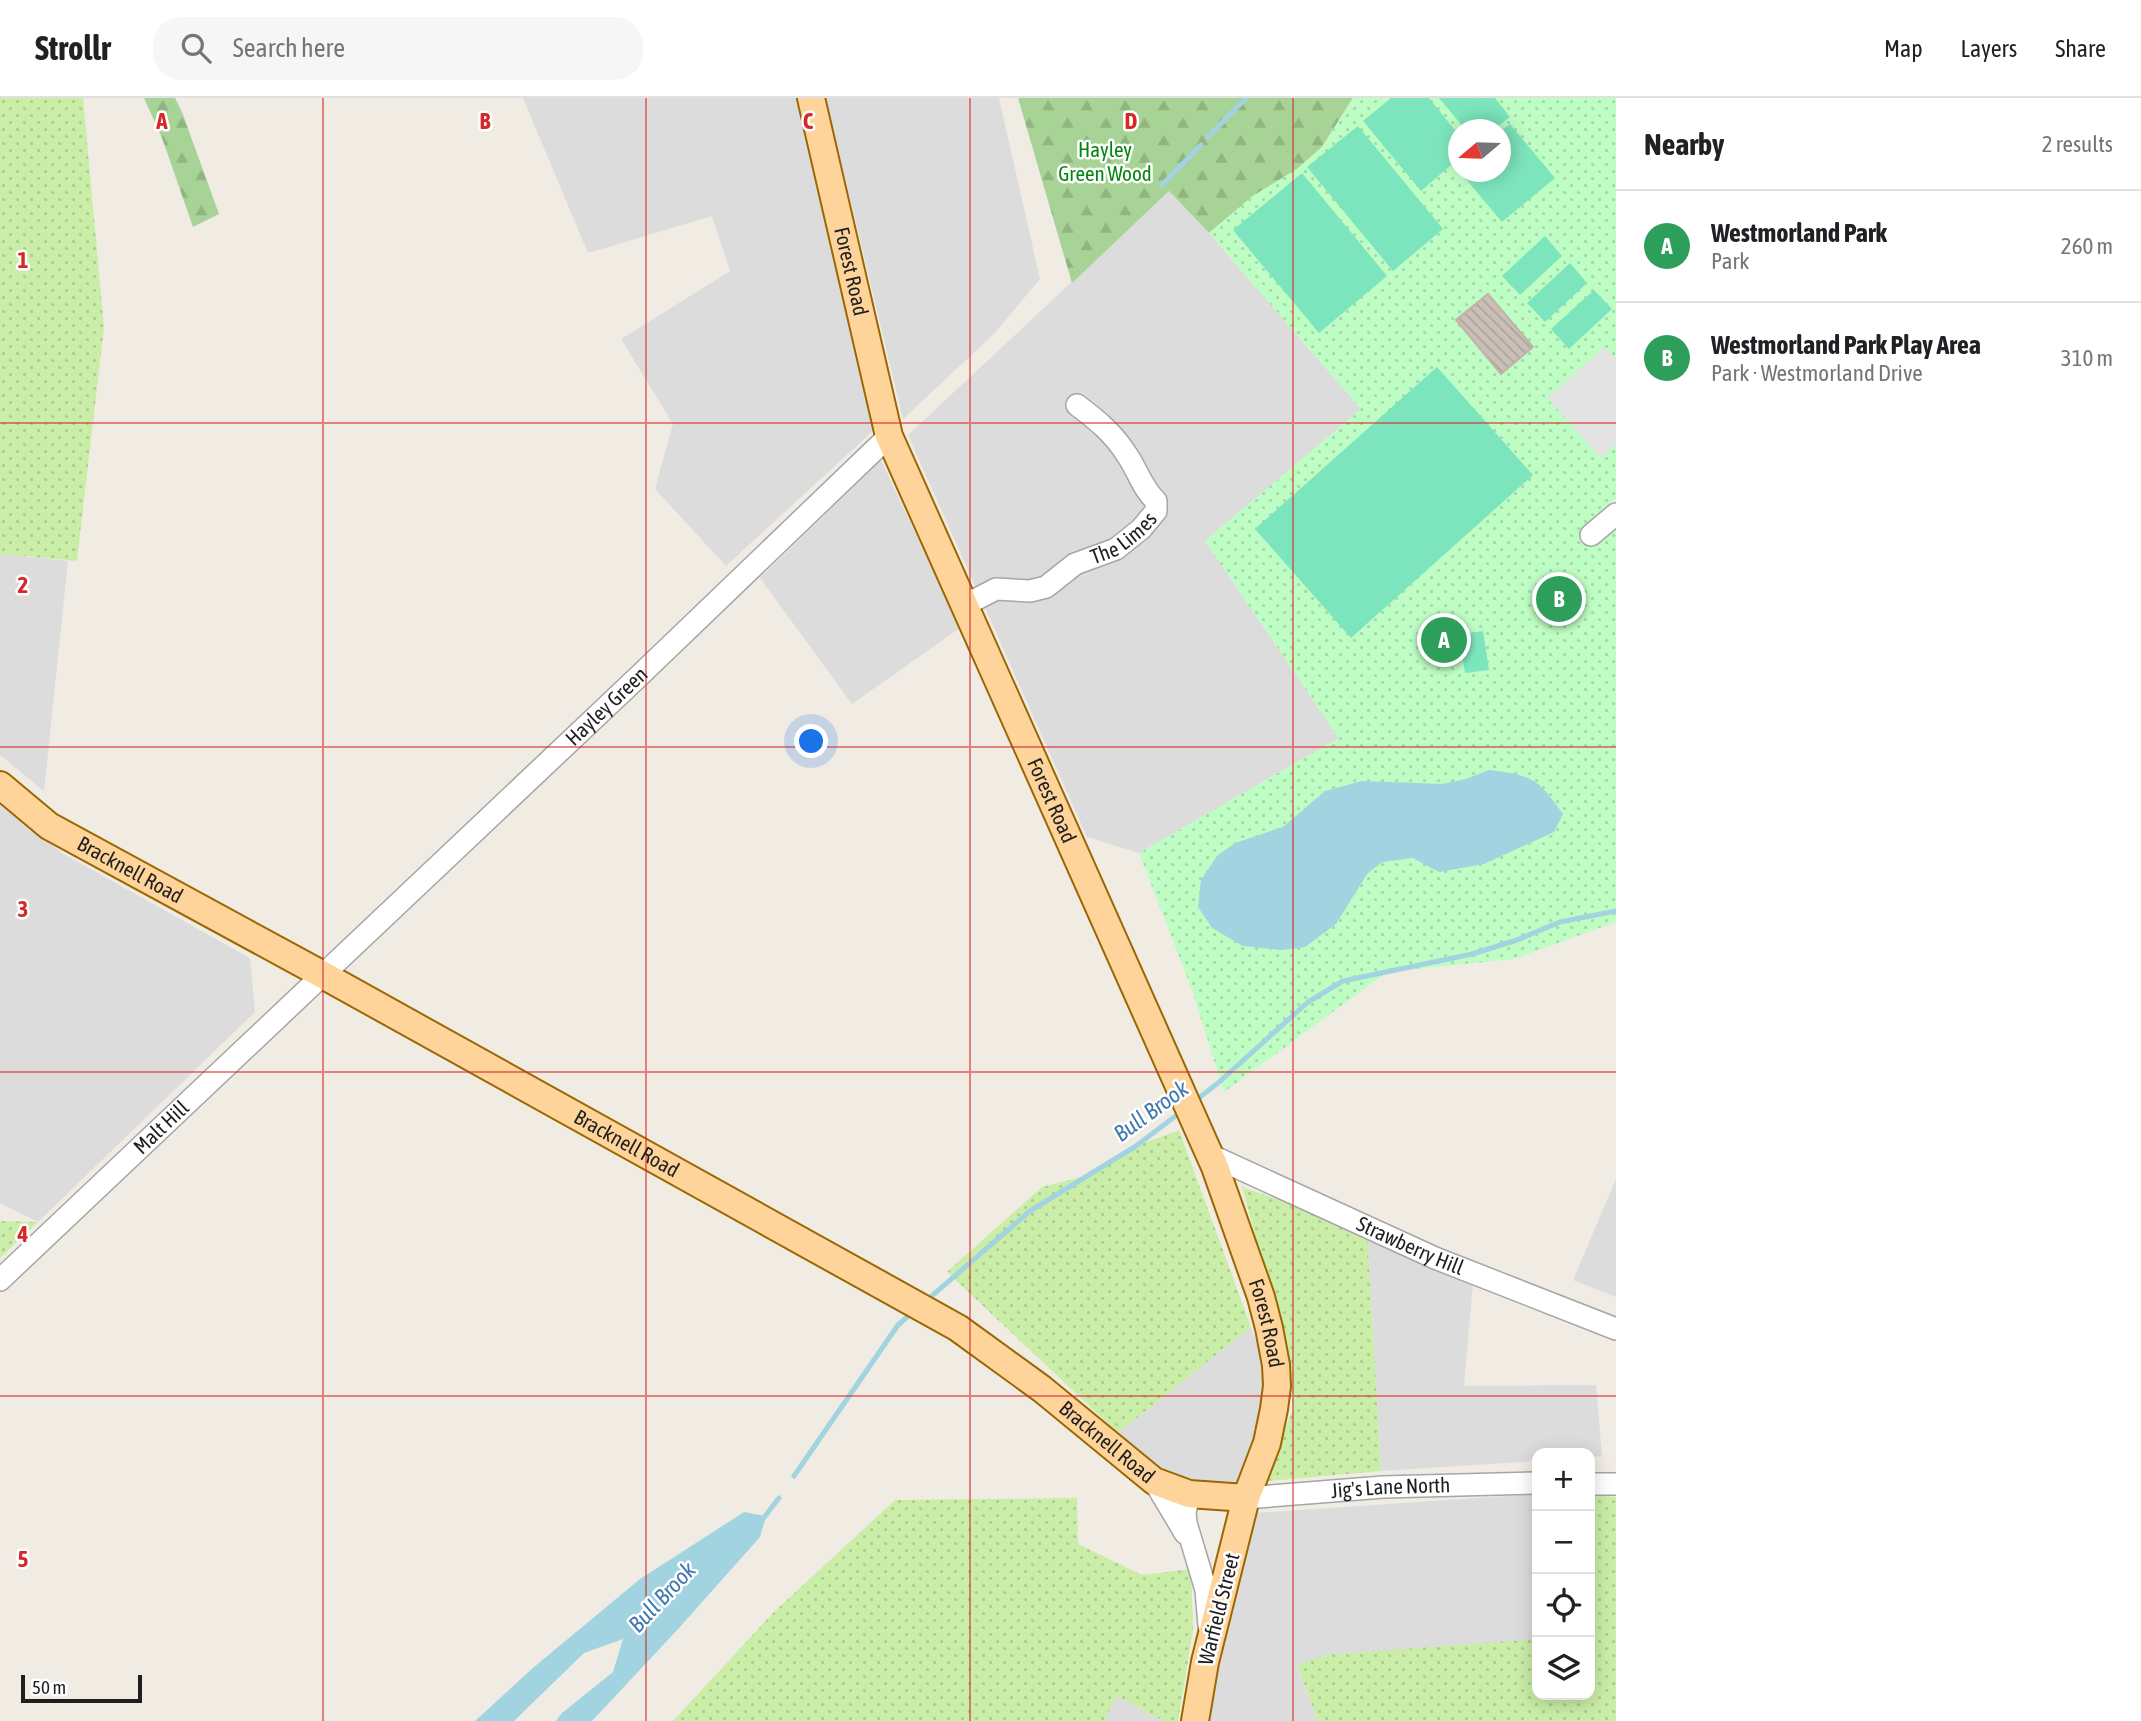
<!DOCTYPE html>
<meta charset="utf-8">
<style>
body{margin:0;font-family:"Asap Condensed",sans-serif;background:#f6f6f6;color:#202124}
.controls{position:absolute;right:21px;bottom:21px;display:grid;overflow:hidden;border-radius:14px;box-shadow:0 4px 18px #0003}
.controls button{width:63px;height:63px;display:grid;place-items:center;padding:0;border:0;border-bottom:2px solid #e0e0e0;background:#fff;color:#202124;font:35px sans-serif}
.compass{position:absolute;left:1448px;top:21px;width:63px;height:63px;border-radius:50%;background:#fff;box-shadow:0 4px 18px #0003;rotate:251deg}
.scale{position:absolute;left:21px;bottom:18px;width:121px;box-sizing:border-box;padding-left:7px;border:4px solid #1f1f1f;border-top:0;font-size:19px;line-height:24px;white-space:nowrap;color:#1f1f1f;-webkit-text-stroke:5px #fff;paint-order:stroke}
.you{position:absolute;left:812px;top:644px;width:24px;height:24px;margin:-18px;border:5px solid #fff;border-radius:50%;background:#1a73e8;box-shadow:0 0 0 10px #1a73e833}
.badge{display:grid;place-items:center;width:46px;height:46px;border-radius:50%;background:#7c3aed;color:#fff;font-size:23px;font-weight:700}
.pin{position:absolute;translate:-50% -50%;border:4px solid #fff;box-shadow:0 2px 7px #0006}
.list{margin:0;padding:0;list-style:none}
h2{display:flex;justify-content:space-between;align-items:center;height:91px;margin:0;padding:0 28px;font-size:30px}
h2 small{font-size:23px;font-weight:400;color:#757577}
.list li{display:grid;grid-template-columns:46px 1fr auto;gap:21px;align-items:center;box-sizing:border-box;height:112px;padding:0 28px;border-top:2px solid #e0e0e0}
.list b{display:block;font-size:26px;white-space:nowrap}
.list p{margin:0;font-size:23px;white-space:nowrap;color:#757577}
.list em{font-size:23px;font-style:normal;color:#757577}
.icon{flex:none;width:38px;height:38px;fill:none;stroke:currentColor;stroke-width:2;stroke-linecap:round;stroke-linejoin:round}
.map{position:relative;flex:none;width:1616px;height:1623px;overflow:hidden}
header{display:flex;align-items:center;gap:42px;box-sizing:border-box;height:98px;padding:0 35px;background:#fff;border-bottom:2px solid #e0e0e0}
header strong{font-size:33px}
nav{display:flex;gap:38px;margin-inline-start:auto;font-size:24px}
.search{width:490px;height:63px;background:#f6f6f6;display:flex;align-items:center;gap:18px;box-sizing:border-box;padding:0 24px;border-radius:28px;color:#757577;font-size:26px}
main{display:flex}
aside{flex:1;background:#fff}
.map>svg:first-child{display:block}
.residential{fill:#dddcdc}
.grass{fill:url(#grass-dots)}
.forest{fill:url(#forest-firs)}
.park{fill:url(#park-dots);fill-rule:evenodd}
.pitch{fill:#7de5bd}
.parking{fill:#e3e3e3}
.water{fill:#a1d3e1}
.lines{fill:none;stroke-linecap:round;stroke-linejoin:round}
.stream{stroke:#a1d3e1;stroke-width:5}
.building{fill:url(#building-back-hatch);stroke:#c3b3a5;stroke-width:2}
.minor-casing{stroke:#a6a6a6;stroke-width:24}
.major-casing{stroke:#9a6700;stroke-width:30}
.minor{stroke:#fff;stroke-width:21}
.major{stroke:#ffd49b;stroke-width:26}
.grid{fill:none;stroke:#d62828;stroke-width:2;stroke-opacity:0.55}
.labels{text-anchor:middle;stroke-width:5;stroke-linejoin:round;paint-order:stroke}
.park-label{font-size:21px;fill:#04860e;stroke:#fff}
.street-label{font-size:21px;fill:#1f1f1f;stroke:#fff}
.water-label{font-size:23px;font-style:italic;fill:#4178ae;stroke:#fff}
.grid-label{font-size:23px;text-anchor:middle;font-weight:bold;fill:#d62828;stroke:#fff;stroke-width:5;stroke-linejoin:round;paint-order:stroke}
</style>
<header>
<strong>Strollr</strong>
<div class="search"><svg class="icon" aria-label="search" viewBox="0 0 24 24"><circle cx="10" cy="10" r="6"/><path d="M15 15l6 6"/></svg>Search here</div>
<nav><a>Map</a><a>Layers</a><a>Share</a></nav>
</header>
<main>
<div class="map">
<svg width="1616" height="1623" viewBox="0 0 1616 1623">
<defs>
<pattern id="grass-dots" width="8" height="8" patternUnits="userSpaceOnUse" patternTransform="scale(1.75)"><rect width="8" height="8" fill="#caeea7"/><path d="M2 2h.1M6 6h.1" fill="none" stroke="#adcc8f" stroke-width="1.8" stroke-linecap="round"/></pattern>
<pattern id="forest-firs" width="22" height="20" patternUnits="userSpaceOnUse" patternTransform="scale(1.75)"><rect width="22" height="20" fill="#a8d396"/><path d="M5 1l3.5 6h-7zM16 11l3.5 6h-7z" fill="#90b581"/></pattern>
<pattern id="park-dots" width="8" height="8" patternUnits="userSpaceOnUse" patternTransform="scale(1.75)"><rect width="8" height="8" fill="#befdc3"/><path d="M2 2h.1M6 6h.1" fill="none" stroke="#a3d8a7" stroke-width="1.8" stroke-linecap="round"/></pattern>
<pattern id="building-back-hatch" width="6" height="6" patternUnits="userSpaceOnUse" patternTransform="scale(1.75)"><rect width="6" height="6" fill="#c9bfb7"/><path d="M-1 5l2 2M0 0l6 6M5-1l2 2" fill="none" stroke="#aca49d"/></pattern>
</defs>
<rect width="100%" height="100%" fill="#f0ece4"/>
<!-- residential -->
<path class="residential" d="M523,0h274l78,331 -149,137 -71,-77 18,-65 -52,-85 109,-68 -18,-55 -124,37z
M826,0h173l41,181 -46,55 -91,85z
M1169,93l40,42 152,176 -156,132 134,197 -200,115 -52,-16 -179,-402z
M881,362l79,168 -108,76 -92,-126z
M0,456l68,7 -24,230 -44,-36z
M0,705l62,50 188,105 5,54 -217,210 -38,-19z
M1616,1081v118l-43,-17z
M1367,1132l107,41 -10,115 132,-1 6,71 -12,1v-4h-53v8l-156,10z
M1251,1229l13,39 -3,45 -22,77 -55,-2 -30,-16 -36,-37z
M1537,1396v145l-240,27 21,55h-109l9,-60 37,-148z
M1117,1598l46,25h-59z"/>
<!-- grass -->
<path class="grass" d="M0,0h83l21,229 -27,234 -77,-7z
M1179,1032l72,197 -133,106 -171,-161 95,-85 55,-14 39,-27z
M1242,1089l125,43 14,241 -115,10 27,-73 -2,-42z
M0,1123l38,1 -38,36z
M1590,1397l26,2v224h-298l-21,-56 28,-10 212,-16v56h53z
M1077,1400l1,46 64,31 49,-6 2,61 -15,91h-15l-46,-25 -13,25h-431l101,-109 121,-112z"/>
<!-- forest -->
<path class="forest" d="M144,0h31l7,14 37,102 -26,13 -31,-89z
M1018,0h335l-31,49 -25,22 -44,27 -44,37 -40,-42 -97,92z"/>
<!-- park -->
<path class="park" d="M1353,0h263v400l-11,10 11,11v403l-102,37 -127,13 -163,120 -32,-102 -53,-137 200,-115 -134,-197 156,-132 -152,-176 44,-37 44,-27 25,-22zM1458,32h42v42h-42z"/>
<!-- pitch -->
<path class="pitch" d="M1391,0h38l29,36v25l-37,32 -58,-70z
M1439,0h56l15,19 -16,12h-29z
M1510,26l45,54 -53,44 -42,-50h40l1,-41z
M1358,28l85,103 -50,42 -86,-104z
M1302,75l85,103 -68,57 -86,-103z
M1545,138l17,20 -42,39 -18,-19z
M1570,165l17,20 -42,39 -18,-19z
M1594,192l18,19 -43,40 -18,-20z
M1437,269l96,108 -182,163 -96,-109z
M1483,533l6,39 -24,3 -6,-38z"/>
<!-- parking -->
<path class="parking" d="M1605,249l11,12v85l-15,14 -54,-60z"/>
<!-- water -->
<path class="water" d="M1489,672c44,5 49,9 74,44l-9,18 -70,32 -45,8 -26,-14 -31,4 -15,12 -31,50 -31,23 -24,3 -38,-4 -31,-18 -14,-21 3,-27 16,-24 18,-13 48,-16 42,-36 37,-10 80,3 24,-5z
M744,1414l22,4 -6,21 -81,91 -87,93h-36l6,-8 51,-41 10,-33 -39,14 -70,68h-39l59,-54 106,-88z"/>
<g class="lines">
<!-- stream -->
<path class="stream" d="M1208,39l38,-39
M1162,87l39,-40
M1196,1002l22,-17 90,-81 35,-21 129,-27 45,-14 43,-18 56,-11
M927,1202l103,-89 106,-65 46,-35
M794,1378l104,-151 16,-14
M762,1422l17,-22"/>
</g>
<!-- building -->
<path class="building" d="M1488,196l45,53 -32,27 -45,-54z"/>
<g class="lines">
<defs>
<g id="minor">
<path d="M1591,437l25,-21"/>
<path id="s1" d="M965,507l31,-16 34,2 16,-4 29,-23 41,-15 25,-20 15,-18v-10c-14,-13 -18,-30 -29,-46 -13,-21 -30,-35 -50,-50"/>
<path id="s2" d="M1210,1057l225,103 181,71"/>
<path id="s3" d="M0,1182l638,-603 251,-241"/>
<path d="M1154,1383l31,52"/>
<path d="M1590,1386h26"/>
<path d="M1189,1396l-4,19 1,10 20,67 3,36"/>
<path id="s4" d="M1246,1400l137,-11 154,-4"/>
</g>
<g id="major">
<path id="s5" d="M811,0l78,338 326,731 46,130 8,31 7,37 1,21 -3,23 -7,34 -21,55 -41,164 -10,59"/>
<path id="s6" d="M0,687l49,41 274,149 635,353 84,61 112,92 35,13 57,4"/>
</g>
</defs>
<!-- minor casing -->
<use href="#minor" class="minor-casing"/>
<!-- major casing -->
<use href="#major" class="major-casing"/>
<!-- minor -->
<use href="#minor" class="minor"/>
<!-- major -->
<use href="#major" class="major"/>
</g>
<!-- grid -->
<path class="grid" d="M323,0v1623M646,0v1623M970,0v1623M1293,0v1623M0,325h1616M0,649h1616M0,974h1616M0,1298h1616"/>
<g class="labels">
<!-- park labels -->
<g class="park-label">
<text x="1105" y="59">Hayley<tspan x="1105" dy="24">Green Wood</tspan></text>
</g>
<!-- street labels -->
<g class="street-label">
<text dy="7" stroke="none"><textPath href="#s5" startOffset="178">Forest Road</textPath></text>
<text dy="7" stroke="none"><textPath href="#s1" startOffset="178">The Limes</textPath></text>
<text dy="7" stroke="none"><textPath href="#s3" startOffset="835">Hayley Green</textPath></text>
<text dy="7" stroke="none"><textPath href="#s5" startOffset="746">Forest Road</textPath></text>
<text dy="7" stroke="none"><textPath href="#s6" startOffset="156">Bracknell Road</textPath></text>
<text dy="7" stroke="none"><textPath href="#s3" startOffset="222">Malt Hill</textPath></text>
<text dy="7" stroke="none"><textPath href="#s6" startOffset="723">Bracknell Road</textPath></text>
<text dy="7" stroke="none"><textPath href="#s2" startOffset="220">Strawberry Hill</textPath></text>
<text dy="7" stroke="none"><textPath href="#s5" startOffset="1312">Forest Road</textPath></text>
<text dy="7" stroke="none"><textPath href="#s6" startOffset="1290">Bracknell Road</textPath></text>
<text dy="7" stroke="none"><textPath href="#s4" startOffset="145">Jig's Lane North</textPath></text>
<text transform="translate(1219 1511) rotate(-76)" y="7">Warfield Street</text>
</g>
<!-- water labels -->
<g class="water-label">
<text transform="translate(1151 1013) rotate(-36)" y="8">Bull Brook</text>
<text transform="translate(662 1499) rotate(-47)" y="8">Bull Brook</text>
</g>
</g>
<g class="grid-label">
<text x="162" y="31">A</text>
<text x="485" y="31">B</text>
<text x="808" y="31">C</text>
<text x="1131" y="31">D</text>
<text x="23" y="170">1</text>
<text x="23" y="495">2</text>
<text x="23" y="819">3</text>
<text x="23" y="1144">4</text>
<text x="23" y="1469">5</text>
</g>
</svg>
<div class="controls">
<button>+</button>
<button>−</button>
<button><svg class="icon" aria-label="locate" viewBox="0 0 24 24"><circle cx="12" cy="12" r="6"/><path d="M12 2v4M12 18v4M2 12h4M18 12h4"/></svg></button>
<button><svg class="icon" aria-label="layers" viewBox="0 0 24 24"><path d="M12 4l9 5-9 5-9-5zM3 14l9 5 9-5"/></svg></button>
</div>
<svg class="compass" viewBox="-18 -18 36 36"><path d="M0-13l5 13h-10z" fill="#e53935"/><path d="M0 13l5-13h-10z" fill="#757577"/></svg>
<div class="scale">50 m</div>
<div class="you"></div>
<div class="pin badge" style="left:1444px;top:542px;background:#2e9e5b">A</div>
<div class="pin badge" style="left:1559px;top:501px;background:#2e9e5b">B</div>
</div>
<aside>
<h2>Nearby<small>2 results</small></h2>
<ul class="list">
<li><span class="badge" style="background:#2e9e5b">A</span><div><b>Westmorland Park</b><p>Park</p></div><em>260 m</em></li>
<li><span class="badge" style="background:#2e9e5b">B</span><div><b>Westmorland Park Play Area</b><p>Park · Westmorland Drive</p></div><em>310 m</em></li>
</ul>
</aside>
</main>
